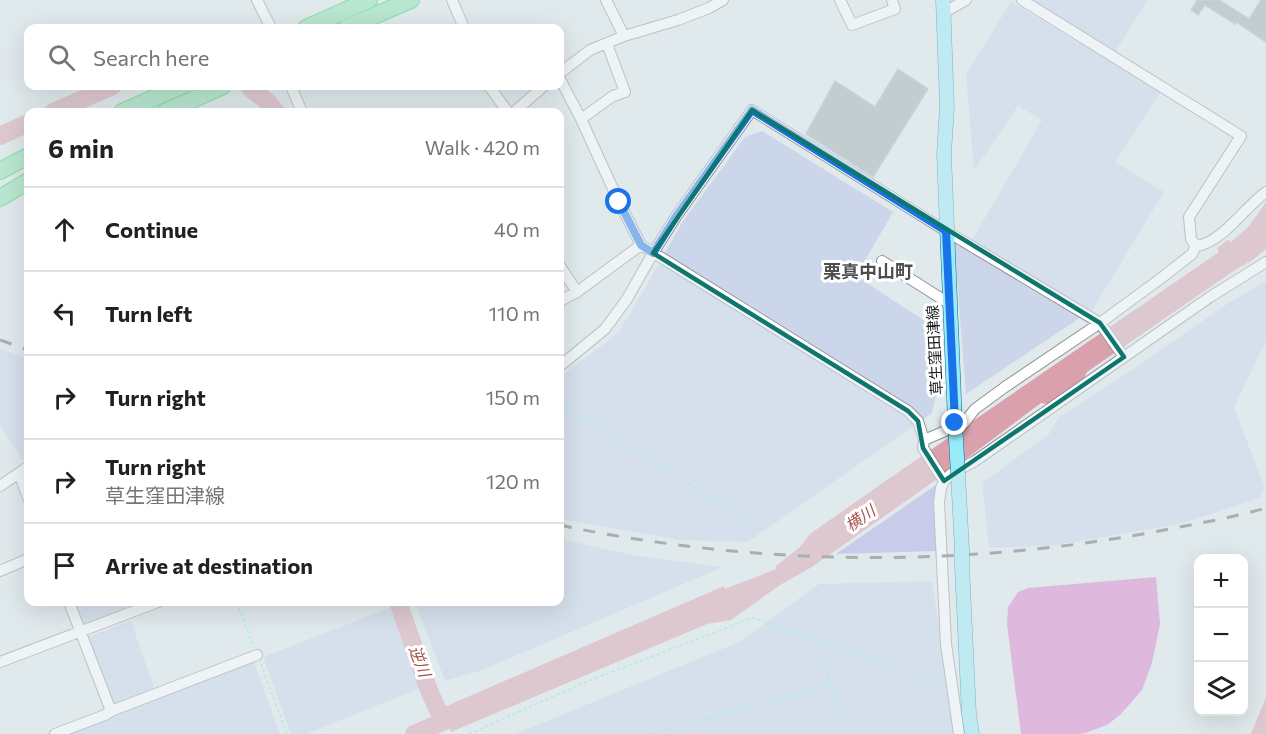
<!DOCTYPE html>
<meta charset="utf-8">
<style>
body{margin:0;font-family:Commissioner,"Noto Sans JP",sans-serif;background:#f2f2f2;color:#202124}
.controls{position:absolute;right:18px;bottom:18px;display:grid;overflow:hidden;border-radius:12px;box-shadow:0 6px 24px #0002}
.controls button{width:54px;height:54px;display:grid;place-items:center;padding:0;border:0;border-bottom:2px solid #e0e0e0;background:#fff;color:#202124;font:30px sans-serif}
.stop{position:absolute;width:18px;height:18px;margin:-14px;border:4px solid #1a73e8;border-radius:50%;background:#fff}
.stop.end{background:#1a73e8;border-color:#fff;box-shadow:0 2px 6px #0008}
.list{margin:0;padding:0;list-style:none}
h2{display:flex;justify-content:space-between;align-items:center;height:78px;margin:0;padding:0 24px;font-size:26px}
h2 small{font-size:20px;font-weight:400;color:#757577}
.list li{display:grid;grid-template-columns:39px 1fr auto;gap:18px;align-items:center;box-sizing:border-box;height:84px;padding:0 24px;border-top:2px solid #e0e0e0}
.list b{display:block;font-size:22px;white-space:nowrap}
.list p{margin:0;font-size:20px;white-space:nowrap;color:#757577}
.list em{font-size:20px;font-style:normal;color:#757577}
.icon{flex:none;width:33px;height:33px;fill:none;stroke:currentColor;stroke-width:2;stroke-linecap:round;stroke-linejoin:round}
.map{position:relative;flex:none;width:1266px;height:734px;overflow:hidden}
.search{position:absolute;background:#fff;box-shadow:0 6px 24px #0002;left:24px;top:24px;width:540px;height:66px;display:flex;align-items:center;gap:15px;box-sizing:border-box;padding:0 21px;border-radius:12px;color:#757577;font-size:22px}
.panel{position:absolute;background:#fff;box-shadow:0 6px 24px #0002;left:24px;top:108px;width:540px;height:498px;border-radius:12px}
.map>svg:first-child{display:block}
.farmland{fill:#cbd6eb}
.grass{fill:#aca6e7}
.pitch{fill:#db7fc9}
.water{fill:#daa1ac}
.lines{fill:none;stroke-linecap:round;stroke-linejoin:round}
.river{stroke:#daa1ac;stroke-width:18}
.building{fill:#9caaab;stroke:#a3bdbe;stroke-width:1.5}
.minor-casing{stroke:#929292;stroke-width:12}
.major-casing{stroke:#046c8e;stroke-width:15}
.highway-casing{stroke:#27d150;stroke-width:18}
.path{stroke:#68f6c9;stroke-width:1.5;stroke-dasharray:3 3;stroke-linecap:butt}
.minor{stroke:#fff;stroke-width:10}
.major{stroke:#99ebf9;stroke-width:14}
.highway{stroke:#89e3ad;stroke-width:16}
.rail{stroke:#696969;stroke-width:3;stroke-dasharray:12 12;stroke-linecap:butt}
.major-bridge-casing{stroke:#046c8e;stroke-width:15;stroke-linecap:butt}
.major-bridge{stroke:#99ebf9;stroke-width:14}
.route{stroke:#1a73e8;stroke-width:8}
.marked{fill:none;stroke:#0f766e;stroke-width:4.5;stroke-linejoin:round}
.labels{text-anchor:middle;stroke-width:6;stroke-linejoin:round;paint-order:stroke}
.street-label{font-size:15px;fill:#1b1b1b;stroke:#fff}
.water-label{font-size:16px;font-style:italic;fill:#a7524b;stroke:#fff}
.quarter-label{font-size:18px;font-weight:bold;fill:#4e4e4e;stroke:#fff}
</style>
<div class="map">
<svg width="1266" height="734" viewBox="0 0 1266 734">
<rect width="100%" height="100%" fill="#e0e9ec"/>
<!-- farmland -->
<path class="farmland" d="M1031,0h117l-33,52z
M1011,2l150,90 -46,70 49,30 -72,119 -120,-71 70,-120 -24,-14 -44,65 -8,-97z
M762,131l131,81 -37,64 72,47 10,63 -6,27 -184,129 -70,-2 -118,-21v-142l58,-44 26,-43 39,-69 62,-84z
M954,241l127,76 -115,77z
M1266,282v59l-32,66 30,79 -4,12 -80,26 -123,21 -68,3 -7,-65 67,-49 10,-17 70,-45 98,-68 30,-18z
M0,349l28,9v98l-5,5 -23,-36z
M560,539l72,16 91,12 -241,103 -37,11 -30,-79h145z
M932,581l23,153h-440l224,-92 80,-58z
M70,602h54l3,7 -48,16z
M392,607l29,81 -115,46h-15l-28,-77z
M131,621l24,70 -45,17 -25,-70z
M253,659l27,75h-223z"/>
<!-- grass -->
<path class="grass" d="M939,483l-3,68 -100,3z"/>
<!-- pitch -->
<path class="pitch" d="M1156,577l4,47 -8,39 -10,27 -22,25 -13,10 -19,7 -9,2h-58l-14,-110 1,-17 10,-15 10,-4z"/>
<!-- water -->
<path class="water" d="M1266,202v47l-12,10 -19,11 -148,102 -3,6 -37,26 -6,-1 -71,53 -158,111 -32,18 -49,35 -24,4 -256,108 -9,-24 282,-122 1,3 51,-20v-3l24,-19 10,-13 74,-52 335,-230 -2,-4 11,-8 3,2 18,-16z
M1266,697v37h-15z"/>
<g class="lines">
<!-- river -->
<path class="river" d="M250,88l19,15 7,9
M53,112l60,-26
M0,136l28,-13
M398,602l32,91 13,28
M414,734l54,-23"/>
</g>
<!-- building -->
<path class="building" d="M1197,0h22l30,19 12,-19h5v42l-30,-20 -1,2 -30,-19 -7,10 -7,-5z
M898,69l30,20 -55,88 -67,-43 29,-53 40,26z"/>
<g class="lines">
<defs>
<path id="minor" d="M257,0l14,28
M452,0l12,28
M606,0l18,36
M840,0l12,25 43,-16 -3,-9
M1022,0l219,136 -52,81 2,22 5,7c26,-3 50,-40 70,-54
M943,13l23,-13
M560,73l30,-23 34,-14 54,-16 31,-12 14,-8
M560,79l21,40 38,83 22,43 267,166 10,10 6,19 -1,8 21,33 -3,7 -2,14 7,142 13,90
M291,86l11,26
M489,86l19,26
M514,112l30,-26
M581,119l32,-23 12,-4 -18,-48
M882,261l68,43
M560,266l17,26
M560,301l17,-9 64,-47
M560,366l45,-37 22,-30 26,-46 24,-38 75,-105 194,121 154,92 24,34
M924,440l40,-17 11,-14 30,-22 95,-64 60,-44 32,-25 4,-8
M19,473l9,25
M944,481l7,-7 24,-13 235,-164 56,-35
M0,486l28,-19
M0,571l28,-12
M69,602l42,109
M0,662l158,-60
M55,734l50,-19 6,-4 146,-56"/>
<path id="major" d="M943,0l4,107 -3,47 11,269
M958,474l4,76
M962,566l7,148 3,20"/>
<path id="highway" d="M306,28l63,-28
M346,28l65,-28
M122,112l59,-26
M165,112l58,-26
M0,171l28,-15
M0,198l28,-17"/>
</defs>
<!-- minor casing -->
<use href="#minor" class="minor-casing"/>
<!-- major casing -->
<use href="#major" class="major-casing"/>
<!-- highway casing -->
<use href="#highway" class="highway-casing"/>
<!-- path -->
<path class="path" d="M560,404l203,126
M237,602l16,43
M820,641l122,45
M261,664l26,70
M469,734l119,-53 136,-52 26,-11h4l65,23 25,93
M652,734l177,-49"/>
<!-- minor -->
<use href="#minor" class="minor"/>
<!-- major -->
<use href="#major" class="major"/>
<!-- highway -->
<use href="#highway" class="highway"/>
<!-- rail -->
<path class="rail" d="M0,340l28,10
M560,525c36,8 74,14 111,19 163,22 328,17 488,-13 36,-7 72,-13 107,-23"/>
<defs>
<path id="major-bridge" d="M955,423l3,51
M962,550v16"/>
</defs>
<!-- major-bridge casing -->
<use href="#major-bridge" class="major-bridge-casing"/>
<!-- major-bridge -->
<use href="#major-bridge" class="major-bridge"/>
</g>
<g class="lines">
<!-- route -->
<path class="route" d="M619,202l22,43 12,8 24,-38 75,-105 194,121 9,192"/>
</g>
<!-- marked area -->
<path d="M0 0H1266V734H0ZM752,110l348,213 24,34 -180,124 -21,-33 -5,-27 -10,-10 -255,-158z" fill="#e0e9ec" fill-opacity=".55" fill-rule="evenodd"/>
<path class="marked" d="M752,110l348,213 24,34 -180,124 -21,-33 -5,-27 -10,-10 -255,-158z"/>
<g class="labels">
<!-- street labels -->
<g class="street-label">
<text transform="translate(935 350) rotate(-93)" y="5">草生窪田津線</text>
</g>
<!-- water labels -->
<g class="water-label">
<text transform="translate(860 518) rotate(-35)" y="6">横川</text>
<text transform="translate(420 661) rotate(69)" y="6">逆川</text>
</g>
<!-- quarter labels -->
<g class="quarter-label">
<text x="868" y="278">栗真中山町</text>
</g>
</g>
</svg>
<div class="controls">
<button>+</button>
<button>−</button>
<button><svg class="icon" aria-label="layers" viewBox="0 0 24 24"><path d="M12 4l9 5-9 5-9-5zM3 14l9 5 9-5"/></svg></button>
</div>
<div class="stop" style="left:619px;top:202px"></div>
<div class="stop end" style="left:955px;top:423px"></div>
<div class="search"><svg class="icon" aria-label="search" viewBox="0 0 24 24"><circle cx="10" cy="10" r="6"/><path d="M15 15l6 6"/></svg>Search here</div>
<section class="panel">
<h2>6 min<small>Walk · 420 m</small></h2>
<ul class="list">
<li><svg class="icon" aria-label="ahead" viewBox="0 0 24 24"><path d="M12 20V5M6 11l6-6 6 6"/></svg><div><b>Continue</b></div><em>40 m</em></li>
<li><svg class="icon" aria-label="left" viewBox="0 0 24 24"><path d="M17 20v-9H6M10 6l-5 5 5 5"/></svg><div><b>Turn left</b></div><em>110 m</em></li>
<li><svg class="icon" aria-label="right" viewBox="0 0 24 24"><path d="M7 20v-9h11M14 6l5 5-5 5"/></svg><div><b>Turn right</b></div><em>150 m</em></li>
<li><svg class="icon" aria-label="right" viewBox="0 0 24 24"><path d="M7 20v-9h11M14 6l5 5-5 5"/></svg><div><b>Turn right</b><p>草生窪田津線</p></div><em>120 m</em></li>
<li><svg class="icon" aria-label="arrive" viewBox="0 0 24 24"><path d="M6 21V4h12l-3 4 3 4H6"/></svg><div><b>Arrive at destination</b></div></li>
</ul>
</section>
</div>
